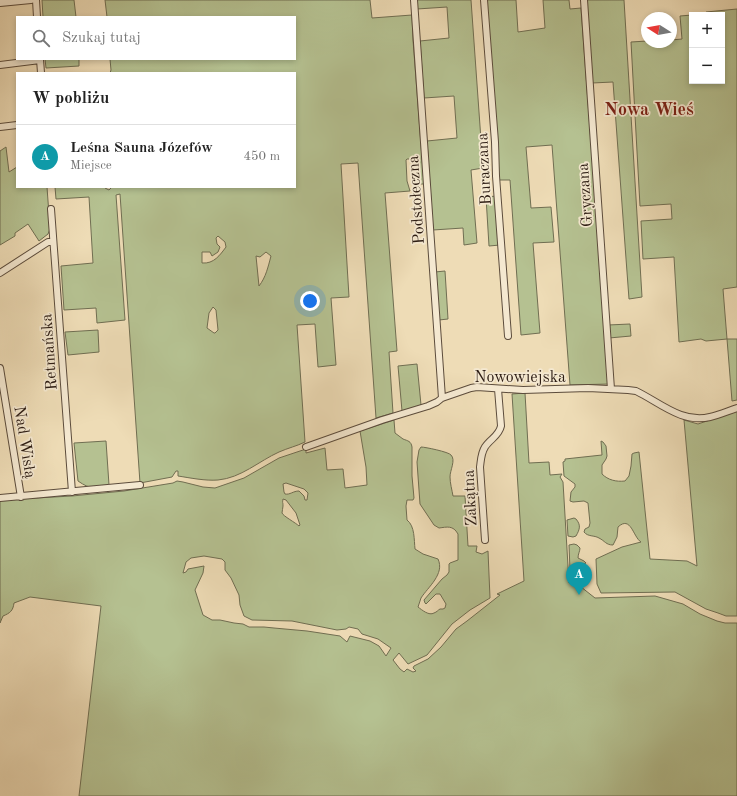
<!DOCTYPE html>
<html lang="pl">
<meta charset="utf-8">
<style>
body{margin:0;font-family:"Old Standard TT",serif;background:#f6f6f6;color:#222}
.controls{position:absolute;right:12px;top:12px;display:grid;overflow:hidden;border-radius:0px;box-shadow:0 2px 6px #0003}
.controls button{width:36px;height:36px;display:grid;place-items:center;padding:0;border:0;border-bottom:1px solid #e0e0e0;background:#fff;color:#222;font:20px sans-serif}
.compass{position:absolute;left:641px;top:12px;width:36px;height:36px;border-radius:50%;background:#fff;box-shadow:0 2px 6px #0003;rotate:281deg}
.you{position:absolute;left:310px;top:301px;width:14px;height:14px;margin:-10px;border:3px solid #fff;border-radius:50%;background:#1a73e8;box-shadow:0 0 0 6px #1a73e833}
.badge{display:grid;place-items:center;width:26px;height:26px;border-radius:50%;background:#111827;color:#fff;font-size:13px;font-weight:700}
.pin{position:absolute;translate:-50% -33px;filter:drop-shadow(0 1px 2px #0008)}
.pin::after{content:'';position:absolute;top:21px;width:14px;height:12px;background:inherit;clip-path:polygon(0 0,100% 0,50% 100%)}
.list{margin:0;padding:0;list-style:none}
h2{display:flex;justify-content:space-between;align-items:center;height:52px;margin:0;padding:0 16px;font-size:17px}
h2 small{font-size:13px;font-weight:400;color:#767676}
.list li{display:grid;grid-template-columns:26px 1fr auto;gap:12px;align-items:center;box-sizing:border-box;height:64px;padding:0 16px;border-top:1px solid #e0e0e0}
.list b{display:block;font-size:15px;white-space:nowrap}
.list p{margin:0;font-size:13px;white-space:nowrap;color:#767676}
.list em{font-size:13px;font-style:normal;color:#767676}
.icon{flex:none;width:22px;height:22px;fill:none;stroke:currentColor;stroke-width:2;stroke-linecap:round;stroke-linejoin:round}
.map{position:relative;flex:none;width:737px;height:796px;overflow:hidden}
.search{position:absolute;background:#fff;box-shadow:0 2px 6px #0003;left:16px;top:16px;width:280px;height:44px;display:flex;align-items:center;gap:10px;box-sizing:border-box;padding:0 14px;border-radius:0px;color:#767676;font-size:15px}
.panel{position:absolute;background:#fff;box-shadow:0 2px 6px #0003;left:16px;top:72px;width:280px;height:116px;border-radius:0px}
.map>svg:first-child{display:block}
.green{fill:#b5c191;stroke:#706e52;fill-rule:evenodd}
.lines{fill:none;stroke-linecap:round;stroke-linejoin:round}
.street-casing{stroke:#5c4c3c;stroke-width:8}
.street{stroke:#f4e8d0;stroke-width:6}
.labels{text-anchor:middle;stroke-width:3.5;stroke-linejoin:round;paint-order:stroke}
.street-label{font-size:16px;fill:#2c1c13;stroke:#f4e8d0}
.quarter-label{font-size:18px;font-weight:bold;fill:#7a1f14;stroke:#f4e8d0}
</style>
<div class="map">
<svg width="737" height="796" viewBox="0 0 737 796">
<rect width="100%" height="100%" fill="#eedcb6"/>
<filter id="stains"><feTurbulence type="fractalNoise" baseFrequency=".005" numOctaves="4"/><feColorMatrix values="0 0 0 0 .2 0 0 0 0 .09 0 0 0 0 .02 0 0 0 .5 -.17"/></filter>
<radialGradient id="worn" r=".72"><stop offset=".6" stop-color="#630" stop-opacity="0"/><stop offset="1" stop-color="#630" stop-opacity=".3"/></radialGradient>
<!-- green -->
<path class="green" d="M42,0h32l2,17h-33z
M105,0h265l2,18 40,-3 1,25 11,144h-5l-1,-3v-22h-11l-1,1 1,21 3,10 -25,2 12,158 -8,1 4,61 -17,5 -18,-255 -17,1 8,133 -18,1 5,67 -18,2 -3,-43 -18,1 8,117c-8,4 -17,6 -26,10 -20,9 -38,26 -61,28 -13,1 -27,-2 -40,-4v-5h-2l-4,6 -32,6 -20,-289 -4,1 9,125 -28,3 -1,-15 -32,2 -3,-44 32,-3 -4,-66 -33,2 -1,-12h50v1l4,2 3,-3h183v-114h-185l1,-3 -1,-11h185v-42h-188zM218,236l7,6 1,5c-6,8 -12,17 -24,16v-11h8l2,4 6,-4 2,-5 -3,-3 -1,-6zM266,252l5,4c-3,11 -5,21 -12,30l-3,-30 4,1zM213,307l3,3 2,20 -3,3h-1l-7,-5 2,-15z
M417,0h54l12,168 -12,2 6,73 -13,2 -1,-17 -30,2 -6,-89 30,-3 -3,-42 -30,2 -4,-57 29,-3 -2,-31 -30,2z
M486,0h30l2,32 27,-4 -2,-28h26l1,9 11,-1 28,376 -39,1 -18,-240 -26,2 5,61 20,-1 3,35 -21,1 7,90 -19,2 -11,-155h-11z
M586,0h38l18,297 -13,2 -16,-217 -21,1z
M737,9v278l-14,2 4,50h10v61l-5,1 -5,-62 -21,2 -5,-2 -22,3 -5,-85 -31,2 -2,-38 31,-2 -1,-15 -31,2 -9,-164 16,-1 24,1v-2l11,-1 -2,-23 12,-1v66h30v-66h-30l13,-1 1,-2z
M45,59h34v7l-33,2z
M6,147l3,25 8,-5v20h30l3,42 -2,5 -9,7 -11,-17 -13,9v3l-15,9v-94z
M496,196l4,49 -11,1 -3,-49z
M445,271l3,48 -9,1 -4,-48z
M630,324l1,12 -22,2 -1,-13z
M98,330l1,22 -31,3 -3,-23z
M417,364l4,41 -11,5 -8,1 -4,-45z
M525,393l4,70 20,-1 1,13 12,-1 -2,3 3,5 6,101 3,-1 4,1 19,15 60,-2 28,8 17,10 17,7 8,2h12v173h-658l22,-190 -71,-9 -16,6c-1,8 -4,10 -11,13l-3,7v-123l72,-4 52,-5 49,-8 4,-2 6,1 20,5 12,1 29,-10 35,-20 27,-9v4l19,-5 2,22 16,-1 2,19 22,-3 -1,-18 -6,-36 34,-11 1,13c3,2 5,4 8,6 5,2 8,2 9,8v29l2,22 -1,2h-6l-1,6 1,14c8,6 7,20 8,29l8,5 15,5c7,15 -10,28 -17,39 -1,3 -2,6 -3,9 4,3 11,9 16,6 3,-1 4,-3 6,-4h3l2,-1 1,-4 -6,-10h-4l-10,10 -1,-1 -1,-3 18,-21 5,-4 2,-3v-8l1,-1 8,-3v-26c-5,-9 -11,-7 -19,-6l-5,-3 -14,-21 -3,-42 2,-12 2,-3c4,0 28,5 30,8 5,5 -1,15 -1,22 0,6 2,13 3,19h12l3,50h9l-1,6 6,2 6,-3 2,47 -20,12 -18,14 -25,31 -19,9 -9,-11 -6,7 7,9 4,3 3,-3 6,3 3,-1 -3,-3 1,-2 14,-7 13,-12 15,-18 11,-8 33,-26 -3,-1 27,-13 -12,-187zM286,483l18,6 4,4 -1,7h-2l-1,-4 -5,-5c-6,0 -9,4 -14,3l-1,-2 -1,-8zM283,499l3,1 10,13 4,12 -1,1c-3,-3 -16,-10 -17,-13 0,-2 1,-5 1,-7 0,-6 -1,-1 0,-7zM204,556l18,3 3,3v8l6,8 8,17 1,10 4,11 8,4 40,1 45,9 9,-1 3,-2 9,2 4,5 16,5 13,9 -5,8 -7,-10 -9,-5 -20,-5 -3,6 -7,-6 -33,-5 -33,-3 -10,-1h-15l-6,-3 -9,-1 -14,-3h-8l-9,-5 -8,-25 8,-17 1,-7 -16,3 -2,3 -3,1 3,-11 5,-4z
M737,411v205h-11l-8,-3 -12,-4 -31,-17 -74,1 -4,-9 -1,-25 26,-12 19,-5c-8,-5 -10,-27 -23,-15l-1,10 -4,8c-7,0 -8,-4 -14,-7 -5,-3 -11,-1 -15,-6l1,-3 4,-2 1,-4 -2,-20 -4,-2 -11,1 -3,-1 1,-9 4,-5v-3l-11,-8 -1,-14 2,-1v-2l37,-4 -1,-14 2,1 3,4 1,10 -1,3 -4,6v9c6,6 14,8 23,7l4,-5 2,-10 1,-12 2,-1 5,-1 11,107 37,2 10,5 -13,-146 14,4z
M106,441l3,44c-15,3 -18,5 -31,-4l-4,-38z
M574,518l2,1c5,6 4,10 0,17l-3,1 -5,-1 -1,-16z
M574,544l3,1 3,3c0,3 -2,6 -2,10l6,3 2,2 -16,7 -1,-25z"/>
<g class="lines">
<defs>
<path id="street" d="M36,0l1,17
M414,0l28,398
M484,0l11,142 1,34 12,160
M584,0l27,389
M0,3l31,-3
M40,59l1,14
M0,65l40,-5
M0,127l17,-2
M51,209l21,283
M0,273l48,-31h5
M0,368l21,129
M306,447l76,-27 46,-14 9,-4 5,-4 29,-10 6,-1 46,3 65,-2 40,2 8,1c23,11 46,33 74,26 9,-2 18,-6 27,-9
M0,498l140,-13
M485,540l-5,-73c1,-7 1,-14 5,-20 5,-8 14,-11 16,-21l-3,-37"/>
</defs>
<!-- street casing -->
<use href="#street" class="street-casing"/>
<!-- street -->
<use href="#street" class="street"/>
</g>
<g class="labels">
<!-- street labels -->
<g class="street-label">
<text transform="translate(483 169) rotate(-93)" y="6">Buraczana</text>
<text transform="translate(584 195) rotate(-94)" y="6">Gryczana</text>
<text transform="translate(415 200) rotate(-94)" y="6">Podstołeczna</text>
<text transform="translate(48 352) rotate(-94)" y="6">Retmańska</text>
<text x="520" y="382">Nowowiejska</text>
<text transform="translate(26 442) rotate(81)" y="6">Nad Wisłą</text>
<text transform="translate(469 498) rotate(-93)" y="6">Zakątna</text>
</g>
<!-- quarter labels -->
<g class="quarter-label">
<text x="649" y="115">Nowa Wieś</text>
</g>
</g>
<rect width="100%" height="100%" filter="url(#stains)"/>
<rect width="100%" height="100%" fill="url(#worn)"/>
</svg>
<div class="controls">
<button>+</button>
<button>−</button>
</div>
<svg class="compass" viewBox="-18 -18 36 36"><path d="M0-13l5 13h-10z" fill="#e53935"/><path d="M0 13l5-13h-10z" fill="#767676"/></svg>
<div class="you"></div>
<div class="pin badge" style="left:579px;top:595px;background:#0f9aa8">A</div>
<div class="search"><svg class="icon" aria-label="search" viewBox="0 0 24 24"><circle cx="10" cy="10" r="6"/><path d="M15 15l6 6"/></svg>Szukaj tutaj</div>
<section class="panel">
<h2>W pobliżu<small></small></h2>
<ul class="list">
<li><span class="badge" style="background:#0f9aa8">A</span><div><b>Leśna Sauna Józefów</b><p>Miejsce</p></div><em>450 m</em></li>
</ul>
</section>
</div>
